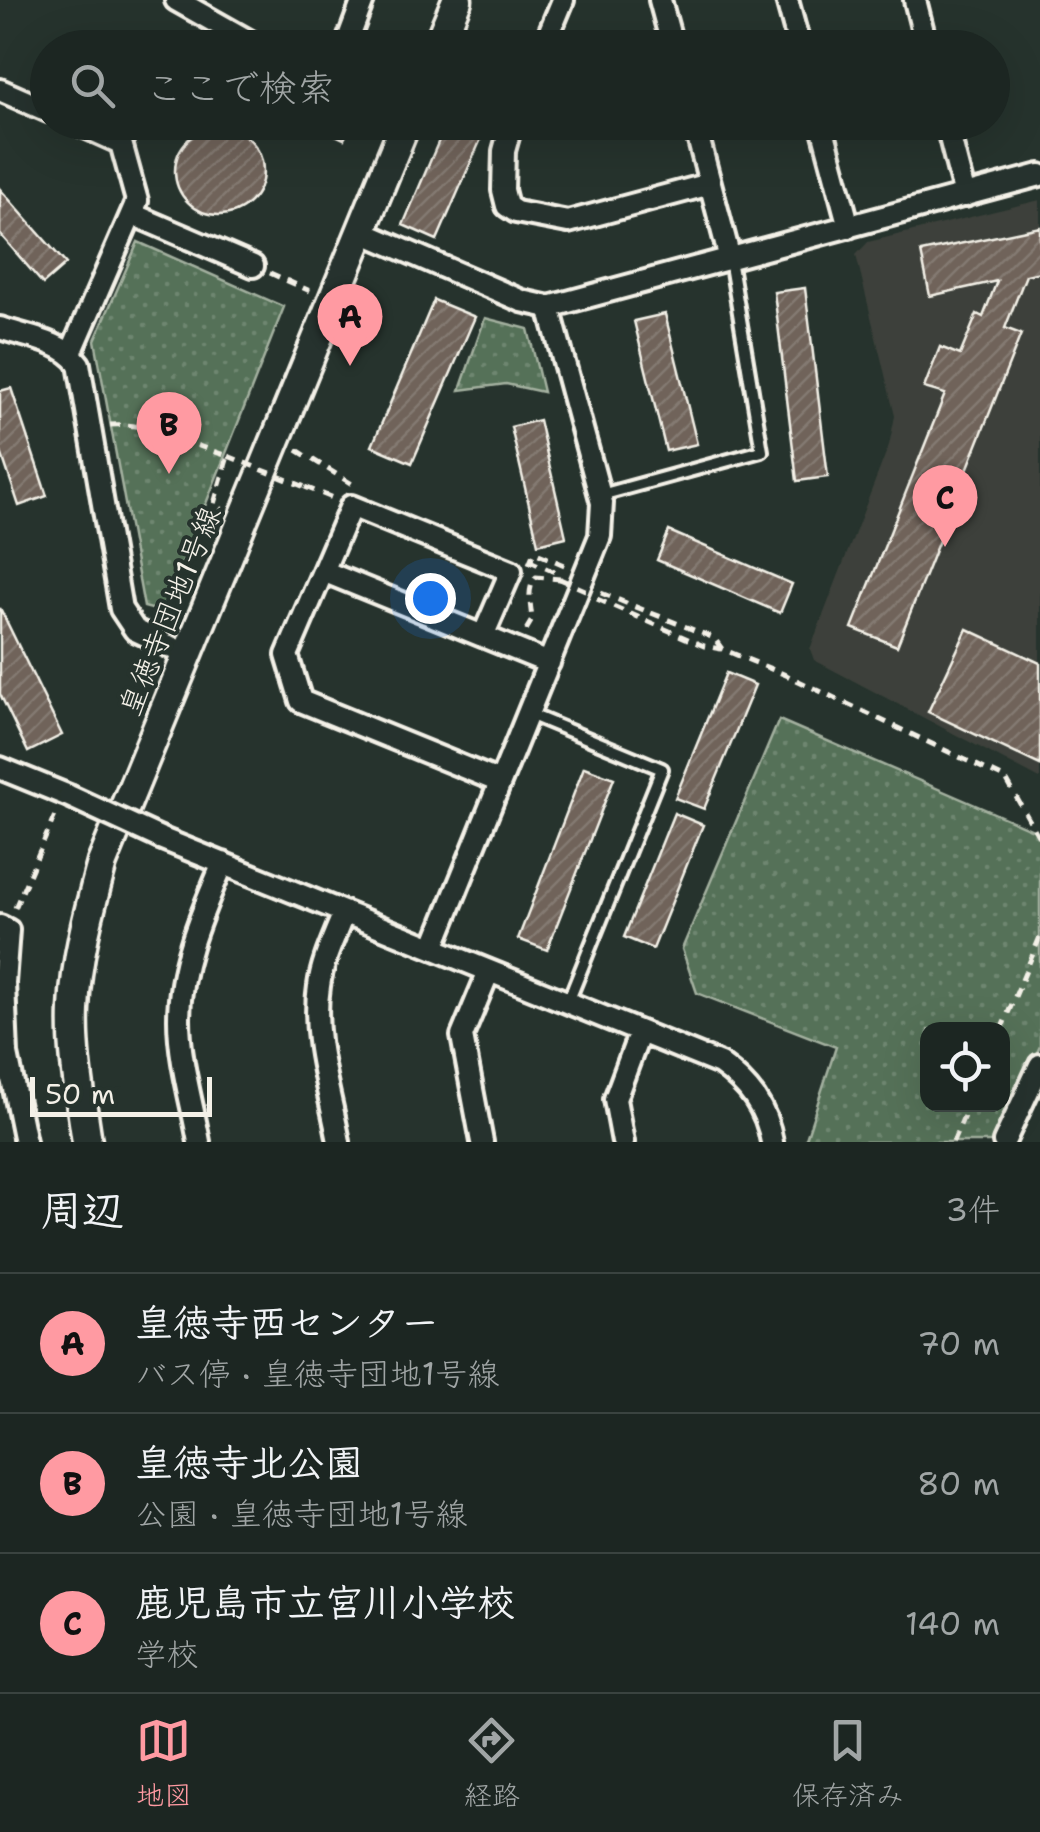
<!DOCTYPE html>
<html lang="ja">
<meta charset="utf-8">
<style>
body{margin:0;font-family:"Shantell Sans","Klee One",sans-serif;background:#29322f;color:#f1f3f6}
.controls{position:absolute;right:30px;bottom:30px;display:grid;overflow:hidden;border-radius:20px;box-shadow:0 10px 40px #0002}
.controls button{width:90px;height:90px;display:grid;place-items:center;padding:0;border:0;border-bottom:2px solid #3a4340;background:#1c2622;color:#f1f3f6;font:50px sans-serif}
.scale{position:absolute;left:30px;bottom:25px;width:182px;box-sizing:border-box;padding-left:10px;border:5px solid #f4f1e8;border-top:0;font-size:28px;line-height:35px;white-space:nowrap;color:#f4f1e8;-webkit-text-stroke:8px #26332d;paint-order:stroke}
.you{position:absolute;left:430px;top:598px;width:35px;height:35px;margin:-25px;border:8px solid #fff;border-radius:50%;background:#1a73e8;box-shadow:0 0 0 15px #1a73e833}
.badge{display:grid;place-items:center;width:65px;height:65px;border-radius:50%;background:#ff9aa2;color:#111;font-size:32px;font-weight:700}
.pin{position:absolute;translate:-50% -82px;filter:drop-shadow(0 2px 5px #0008)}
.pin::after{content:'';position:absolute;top:52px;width:35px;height:30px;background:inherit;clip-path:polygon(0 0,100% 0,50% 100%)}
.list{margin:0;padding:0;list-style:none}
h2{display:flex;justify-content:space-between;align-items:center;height:130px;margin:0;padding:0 40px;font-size:42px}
h2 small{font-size:32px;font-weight:400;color:#a0a5a5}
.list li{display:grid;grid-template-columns:65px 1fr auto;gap:30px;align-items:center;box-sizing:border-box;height:140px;padding:0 40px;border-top:2px solid #3a4340}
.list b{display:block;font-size:38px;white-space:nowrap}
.list p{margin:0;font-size:32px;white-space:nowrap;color:#a0a5a5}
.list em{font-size:32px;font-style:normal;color:#a0a5a5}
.icon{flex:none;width:55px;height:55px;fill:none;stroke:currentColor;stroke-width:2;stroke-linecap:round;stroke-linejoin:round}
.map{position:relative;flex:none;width:1040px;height:1142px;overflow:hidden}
.search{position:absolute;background:#1c2622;box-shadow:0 10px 40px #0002;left:30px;right:30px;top:30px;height:110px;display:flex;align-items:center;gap:25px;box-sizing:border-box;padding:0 35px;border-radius:55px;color:#a0a5a5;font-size:38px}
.sheet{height:550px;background:#1c2622}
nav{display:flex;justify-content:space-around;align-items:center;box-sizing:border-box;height:140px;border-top:2px solid #3a4340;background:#1c2622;font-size:28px;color:#a0a5a5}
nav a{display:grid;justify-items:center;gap:5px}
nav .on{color:#ff9aa2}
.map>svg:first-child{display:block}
.built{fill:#3c413a}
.park{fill:url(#park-dots);stroke:#a4b1a0;stroke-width:2.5;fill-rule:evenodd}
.building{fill:url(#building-hatch);stroke:#f4f1e8;stroke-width:2.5}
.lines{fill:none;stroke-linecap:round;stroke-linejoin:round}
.lane-casing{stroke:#f4f1e8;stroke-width:18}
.street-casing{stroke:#f4f1e8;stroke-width:28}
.secondary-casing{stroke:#f4f1e8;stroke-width:35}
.path{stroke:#f4f1e8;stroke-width:5;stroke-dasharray:10 8;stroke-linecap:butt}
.lane{stroke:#26332d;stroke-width:10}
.street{stroke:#26332d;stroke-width:20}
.secondary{stroke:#26332d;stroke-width:28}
.street-bridge-casing{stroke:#f4f1e8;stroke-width:28;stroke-linecap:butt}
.path-bridge{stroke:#f4f1e8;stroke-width:5;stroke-dasharray:10 8;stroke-linecap:butt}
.street-bridge{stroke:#26332d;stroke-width:20}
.labels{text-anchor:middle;stroke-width:8;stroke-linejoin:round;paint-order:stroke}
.street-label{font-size:30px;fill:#f4f1e8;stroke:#26332d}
</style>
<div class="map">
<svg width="1040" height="1142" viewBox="0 0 1040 1142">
<defs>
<pattern id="park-dots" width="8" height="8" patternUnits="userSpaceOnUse" patternTransform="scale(2.5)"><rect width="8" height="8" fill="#557158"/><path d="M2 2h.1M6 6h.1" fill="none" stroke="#6e8670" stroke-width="1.8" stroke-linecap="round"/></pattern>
<pattern id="building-hatch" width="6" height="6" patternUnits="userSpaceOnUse" patternTransform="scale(2.5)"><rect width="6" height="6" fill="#6f635a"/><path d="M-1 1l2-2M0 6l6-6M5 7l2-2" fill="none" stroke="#847a72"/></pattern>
</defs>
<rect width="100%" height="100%" fill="#26332d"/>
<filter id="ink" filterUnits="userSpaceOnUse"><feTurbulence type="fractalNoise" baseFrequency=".01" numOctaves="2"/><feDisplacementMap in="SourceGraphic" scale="20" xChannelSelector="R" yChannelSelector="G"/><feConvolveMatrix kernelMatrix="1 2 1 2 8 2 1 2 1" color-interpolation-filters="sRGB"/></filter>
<g filter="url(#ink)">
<!-- built -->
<path class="built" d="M1040,200v579l-226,-119 -4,-11 79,-204 6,-29 -39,-161 12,-13z"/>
<!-- park -->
<path class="park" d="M138,242l146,65 -121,305 -19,-5 -49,-267z
M485,318l43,11 15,63 -37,-8 -46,6z
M779,720l261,113v213l-45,96h-190l31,-95 -139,-54 -15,-44zM928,1030h74v74h-74z"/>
<!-- building -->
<path class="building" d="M322,122h31l-9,17 -19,-9z
M446,124l35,15 -44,101 -34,-15z
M175 171a44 44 0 1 1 88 0a44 44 0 1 1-88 0Z
M0,189l66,75 -23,20 -43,-50z
M1040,227v45l-14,3 -21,53 16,6 -124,312 -45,-18 93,-234 -21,-6 16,-41 20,8 17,-41 6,3 14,-36 -67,15 -9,-44z
M805,288l23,189 -31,4 -23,-189z
M434,300l41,17 -63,146 -40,-17z
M665,314l32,130 -31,7 -32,-130z
M11,388l36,108 -28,10 -19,-57v-58z
M539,420l27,117 -28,7 -27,-117z
M669,531l123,53 -12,29 -123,-53z
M0,608l62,127 -34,17 -28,-58z
M967,629l73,34v102l-112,-53z
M726,673l29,12 -51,124 -29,-11z
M584,767l30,11 -67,172 -29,-11z
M674,813l29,12 -50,124 -29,-12z"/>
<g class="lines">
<defs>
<path id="lane" d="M601,495l161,-44 -32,-192
M529,714l133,55 -94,233"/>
<path id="street" d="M176,0l85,48
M660,0l13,48
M787,0l13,48
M915,0l12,48
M345,48l18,-48
M543,48l20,-48
M0,90l48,21
M512,122l-8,29 -1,39 4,16 9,6 52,10 142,-38
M694,122l36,137
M821,122l28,105
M946,122l19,74
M132,214l121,52
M362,232l160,69 27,6 491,-132
M0,328c26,9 63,13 79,36l42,245 14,21 53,25
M71,353l66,-152 -16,-58 -47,-21
M323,571l226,92
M483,636l28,-65 -160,-65 -64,149 14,46 199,81
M0,768l69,28
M160,838l560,226c29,21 46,43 52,78
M0,926l8,4 -4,53 3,71 18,88
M433,948l167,-412 2,-33 -53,-196
M199,1142c-7,-40 -20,-82 -20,-123 0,-55 23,-106 44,-156
M339,1142c-9,-50 -28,-105 -20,-156 3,-25 16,-50 25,-74
M482,1142l-20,-106 27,-65
M623,1142l-8,-43 25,-67
M1004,1142l36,-77"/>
<path id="secondary" d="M437,48l20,-48
M87,1142c-6,-43 -15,-89 -13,-133 2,-50 15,-98 28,-146l304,-741"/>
</defs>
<!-- lane casing -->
<use href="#lane" class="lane-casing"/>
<!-- street casing -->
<use href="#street" class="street-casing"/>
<!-- secondary casing -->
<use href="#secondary" class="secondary-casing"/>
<!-- path -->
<path class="path" d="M270,273l40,18
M110,425c40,-3 80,20 118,31l-14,48 8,5
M297,450l55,34 -1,2
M305,487l30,12
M529,564l5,-12 33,14
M601,593l113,45 8,11 64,26 220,104 34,60
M597,599l107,47 17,3
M526,630l6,-10c-1,-15 -6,-31 4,-43l24,2 -3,-6 -27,-12
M15,908l41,-95
M1001,1030l39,-93
M953,1142l16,-38"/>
<!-- lane -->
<use href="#lane" class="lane"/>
<!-- street -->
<use href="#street" class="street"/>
<!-- secondary -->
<use href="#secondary" class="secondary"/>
<defs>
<path id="street-bridge" d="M69,796l91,42"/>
</defs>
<!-- street-bridge casing -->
<use href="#street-bridge" class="street-bridge-casing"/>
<!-- path-bridge -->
<path class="path-bridge" d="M228,456l77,31
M560,579l32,14"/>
<!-- street-bridge -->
<use href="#street-bridge" class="street-bridge"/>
</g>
</g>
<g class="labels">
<!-- street labels -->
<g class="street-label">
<text transform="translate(170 611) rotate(-68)" y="10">皇徳寺団地1号線</text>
</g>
</g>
</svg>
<div class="controls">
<button><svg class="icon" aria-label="locate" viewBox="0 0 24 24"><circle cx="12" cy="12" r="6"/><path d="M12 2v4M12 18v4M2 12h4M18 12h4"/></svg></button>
</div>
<div class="scale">50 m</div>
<div class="you"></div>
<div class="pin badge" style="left:350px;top:366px">A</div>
<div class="pin badge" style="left:169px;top:474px">B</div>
<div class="pin badge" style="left:945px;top:547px">C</div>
<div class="search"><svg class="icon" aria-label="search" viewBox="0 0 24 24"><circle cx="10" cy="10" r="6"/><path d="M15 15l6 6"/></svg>ここで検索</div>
</div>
<section class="sheet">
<h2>周辺<small>3件</small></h2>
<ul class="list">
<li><span class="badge">A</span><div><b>皇徳寺西センター</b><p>バス停 · 皇徳寺団地1号線</p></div><em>70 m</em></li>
<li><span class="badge">B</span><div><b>皇徳寺北公園</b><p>公園 · 皇徳寺団地1号線</p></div><em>80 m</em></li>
<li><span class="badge">C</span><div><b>鹿児島市立宮川小学校</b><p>学校</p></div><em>140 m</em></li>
</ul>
</section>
<nav>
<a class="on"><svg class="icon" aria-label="map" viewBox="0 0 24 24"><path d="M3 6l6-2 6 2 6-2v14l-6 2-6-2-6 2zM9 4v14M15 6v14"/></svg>地図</a>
<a><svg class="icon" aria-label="directions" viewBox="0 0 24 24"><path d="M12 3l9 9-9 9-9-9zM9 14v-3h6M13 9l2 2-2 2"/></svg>経路</a>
<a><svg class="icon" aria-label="saved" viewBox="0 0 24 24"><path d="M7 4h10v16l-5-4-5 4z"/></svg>保存済み</a>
</nav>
